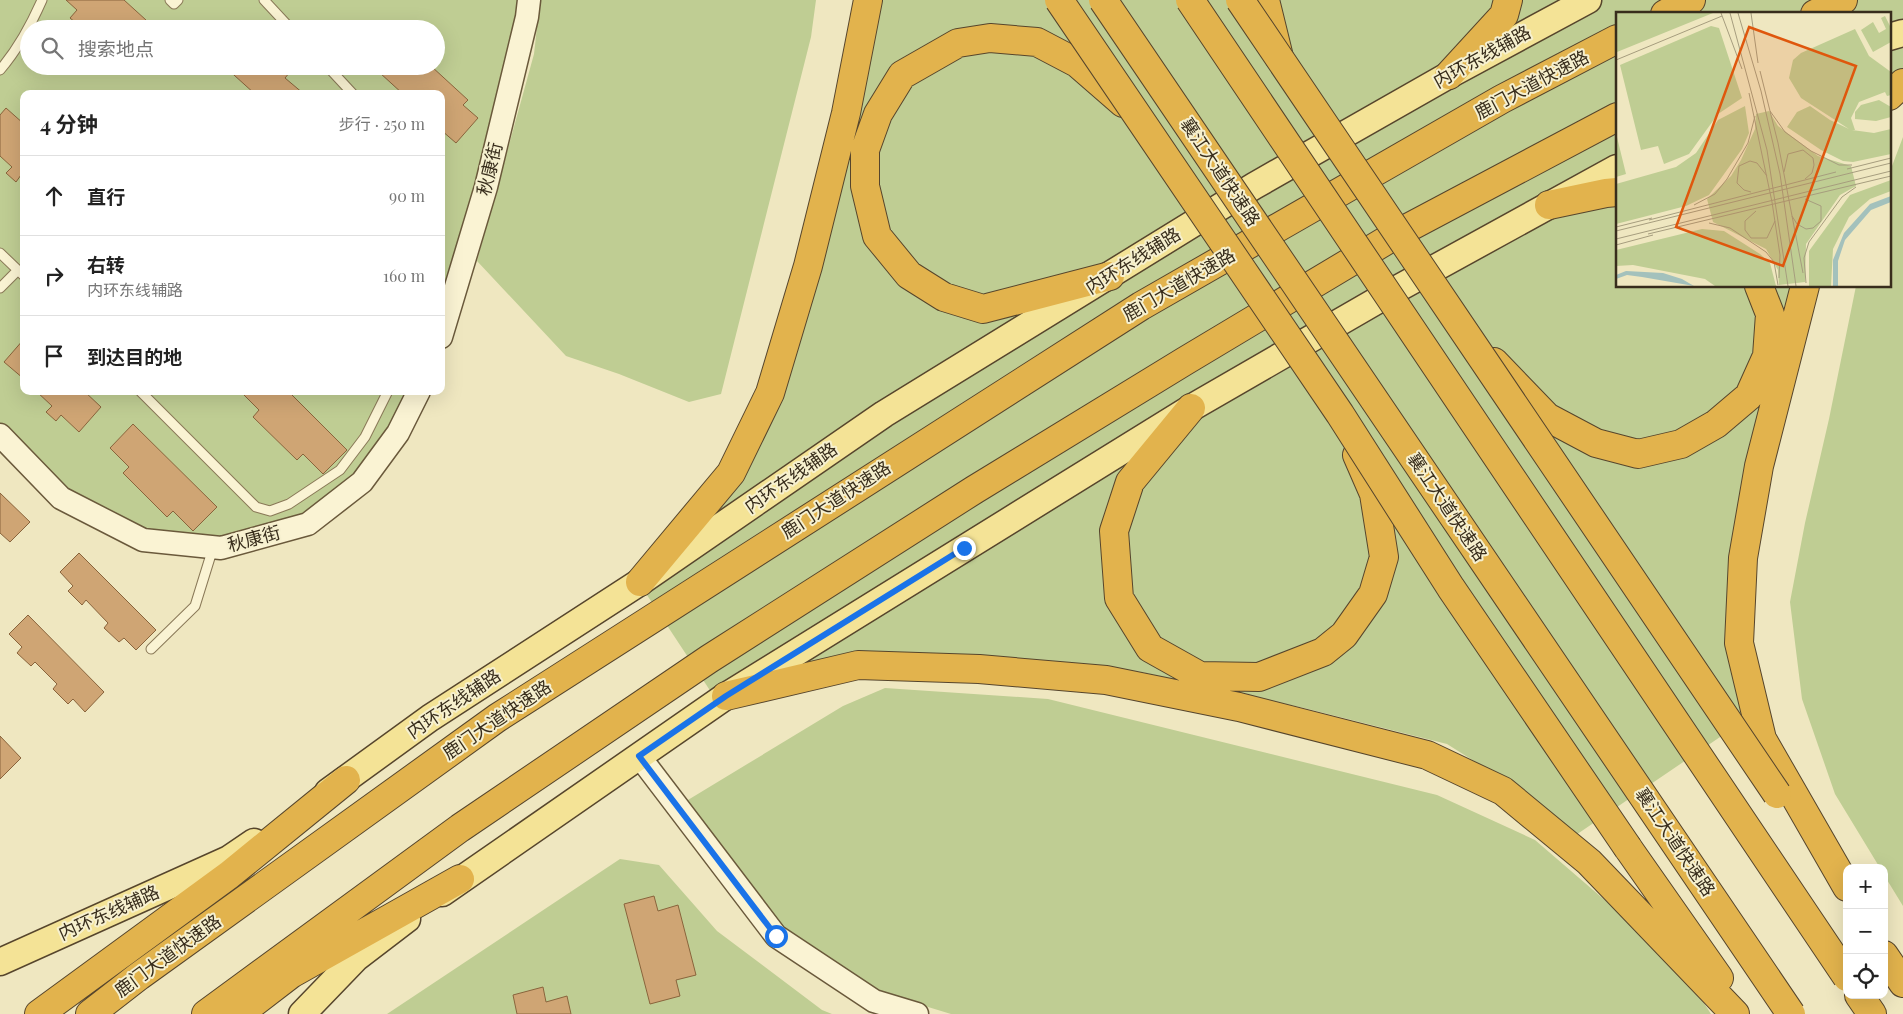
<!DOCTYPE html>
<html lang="zh">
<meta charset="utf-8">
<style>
body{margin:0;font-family:"Playfair Display","Noto Sans SC",serif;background:#f6f6f6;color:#222}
.controls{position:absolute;right:15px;bottom:15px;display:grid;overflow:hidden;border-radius:10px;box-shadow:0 5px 20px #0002}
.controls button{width:45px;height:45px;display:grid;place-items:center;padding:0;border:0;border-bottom:1px solid #e0e0e0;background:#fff;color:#222;font:25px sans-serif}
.stop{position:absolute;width:15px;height:15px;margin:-11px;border:4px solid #1a73e8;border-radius:50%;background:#fff}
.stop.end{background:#1a73e8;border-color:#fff;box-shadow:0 1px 5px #0008}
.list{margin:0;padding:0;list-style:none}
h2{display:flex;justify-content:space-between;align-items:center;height:65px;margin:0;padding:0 20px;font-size:21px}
h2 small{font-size:16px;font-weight:400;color:#767676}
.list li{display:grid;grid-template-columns:32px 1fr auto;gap:15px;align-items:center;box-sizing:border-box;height:80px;padding:0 20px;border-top:1px solid #e0e0e0}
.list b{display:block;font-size:19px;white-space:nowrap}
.list p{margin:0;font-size:16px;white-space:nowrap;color:#767676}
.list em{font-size:16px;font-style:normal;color:#767676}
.icon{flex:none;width:28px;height:28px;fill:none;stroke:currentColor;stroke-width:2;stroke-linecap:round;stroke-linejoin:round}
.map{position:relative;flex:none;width:1903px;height:1014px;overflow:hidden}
.search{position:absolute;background:#fff;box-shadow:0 5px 20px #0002;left:20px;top:20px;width:425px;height:55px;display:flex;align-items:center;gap:12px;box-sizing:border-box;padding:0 18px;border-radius:28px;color:#767676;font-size:19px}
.panel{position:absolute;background:#fff;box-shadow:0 5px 20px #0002;left:20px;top:90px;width:425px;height:305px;border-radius:10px}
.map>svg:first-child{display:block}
.green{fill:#bfcd93;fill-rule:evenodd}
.building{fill:#cfa574;stroke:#89643c}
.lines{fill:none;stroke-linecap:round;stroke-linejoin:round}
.lane-casing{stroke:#897857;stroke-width:11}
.secondary-casing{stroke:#6a593b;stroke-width:25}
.primary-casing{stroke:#56452c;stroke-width:29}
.highway-casing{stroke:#56452c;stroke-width:30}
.lane{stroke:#faf3d3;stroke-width:9}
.secondary{stroke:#faf3d3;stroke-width:22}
.primary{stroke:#f4e396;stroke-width:26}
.highway{stroke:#e2b34d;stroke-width:28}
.highway-bridge-casing{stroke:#56452c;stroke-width:30;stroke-linecap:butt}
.highway-bridge{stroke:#e2b34d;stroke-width:28}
.route{stroke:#1a73e8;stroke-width:6}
.labels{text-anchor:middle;stroke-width:4;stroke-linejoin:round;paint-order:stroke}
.street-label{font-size:18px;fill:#382d1c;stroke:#f6f0cf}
.inset-road{fill:none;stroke:#a69d7e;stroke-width:1}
.view{fill:#df570d;fill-opacity:0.15;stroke:#df570d;stroke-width:2.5}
.inset-edge{fill:none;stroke:#382d1c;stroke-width:2.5}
</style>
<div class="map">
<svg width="1903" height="1014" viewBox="0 0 1903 1014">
<rect width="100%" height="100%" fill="#efe7c0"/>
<!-- green -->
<path class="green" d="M0,0h529l-88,337v-243h-417v297h395l-21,42 -90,91 -87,24 -78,-8 -82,-42 -61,-63zM29,29h407v37h-407z
M540,0h276l-5,37 -90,357 -32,8 -70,-28 -53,-18 -89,-95 57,-207z
M876,0h1027v69l-14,15v-70h-272v272h176l-65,290 1,72 19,70 -178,121 -55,-52 -68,-43 -143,-36 -163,-36 -128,-13 -302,33 -68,-103 127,-171 65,-205 35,-168z
M1903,137v769l-19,-31v-7h-4l-45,-74 -33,-95 -12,-97 15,-79 24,-104 27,-133h33v-112z
M885,688l163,11 389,96 98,45 72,62 89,89 15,23h-760l-72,-22 -91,-60 -110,-126 165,-100z
M620,859l39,6 58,66 105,79 10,4h-445z"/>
<!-- building -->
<path class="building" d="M66,0h58l22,20 -8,9h-42l-9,-9 -6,7 -11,-9 7,-8z
M224,66h71l-10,12 19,16h-49z
M387,66h44l37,34 -5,5 15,13 -22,25 -15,-13v-36h-38l-23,-21z
M6,108l18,16v53l-3,-2 -5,7 -10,-9 6,-6 -12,-11v-41z
M24,339v40l-20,-17z
M36,391h48l17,16 -22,25 -18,-17 -5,6 -10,-9 6,-6z
M240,391h48l59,59 -24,24 -20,-20 -6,6 -44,-43 6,-7z
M133,424l84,83 -24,24 -20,-20 -6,6 -44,-44 6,-6 -19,-19z
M0,493l30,29 -20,20 -10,-9z
M79,553l77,77 -20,20 -12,-12 -5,4 -15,-14 4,-5 -22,-23 -4,5 -14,-14 5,-5 -13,-14z
M28,615l76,77 -19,20 -12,-13 -5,5 -15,-15 4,-5 -22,-22 -4,4 -14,-13 5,-6 -13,-13z
M0,736l21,22 -21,21z
M654,896l4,15 20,-6 18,70 -20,5 4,16 -30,8 -26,-100z
M543,987l3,15 21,-6 4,18h-54l-4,-19z"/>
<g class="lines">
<defs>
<path id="lane" d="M170,0l4,4 4,-4
M264,0l27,29
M327,66l26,28
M0,70c18,-21 31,-45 42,-70
M0,253l24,23
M0,288l18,-18
M140,391l116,116 14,4 19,-7 51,-34 25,-33 23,-46
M151,649l44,-43 18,-58"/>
<path id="secondary" d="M441,337l45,-150 41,-170 2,-17
M0,435l61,63 82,42 78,8 87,-24 54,-42 36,-49 21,-42
M639,756l137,180 98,65 43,13"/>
<path id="primary" d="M1889,37l14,-4
M328,792l102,-74 210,-136 244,-168 370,-228 195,-111 139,-75
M442,893l284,-197 465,-288 206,-119 220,-121
M0,962l229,-103 25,-17
M302,1014l54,-56 51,-39"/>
<path id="highway" d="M1265,0l14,57
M1665,14l26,-14
M1815,14l28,-14
M1449,75l55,-60 4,-15
M1889,96l14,-13
M1549,205l57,-12 11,-1
M1110,276l-127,33 -39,-12 -35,-22 -32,-39 -12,-50v-36l13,-36 24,-39 56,-32 32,-5 47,4 40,21 46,40
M1805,286l-46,180 -16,92 -4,85 23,96 85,148
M1494,362l53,55 49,26 42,11 43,-10 35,-20 33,-28 18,-40 3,-42 -11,-28
M1191,408l-61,74 -16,49 5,67 31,50 50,28 59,1 64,-25 21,-17 29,-41 11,-37 -10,-63 -17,-39
M640,582l91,-109 39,-80 38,-127 38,-153 22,-113
M726,696l132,-31 121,4 127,11 133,27 188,48 76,36 86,71 146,152
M1628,848l91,130
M1884,955l19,28
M1859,995l13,19
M39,1014l190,-139 117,-95
M90,1014l49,-38 358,-258 644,-412 361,-207 115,-60
M206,1014l254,-186 249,-169 265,-169 211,-129 217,-130 215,-114
M239,1014l52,-40 169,-95"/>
</defs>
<!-- lane casing -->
<use href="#lane" class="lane-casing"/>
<!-- secondary casing -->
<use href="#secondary" class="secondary-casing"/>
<!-- primary casing -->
<use href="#primary" class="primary-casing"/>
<!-- highway casing -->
<use href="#highway" class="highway-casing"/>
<!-- lane -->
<use href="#lane" class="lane"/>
<!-- secondary -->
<use href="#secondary" class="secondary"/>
<!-- primary -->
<use href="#primary" class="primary"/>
<!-- highway -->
<use href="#highway" class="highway"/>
<defs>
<path id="highway-bridge" d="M1059,0l281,414 111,174 177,260
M1103,0l688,1014
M1190,0l657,977
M1240,0l537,794"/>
</defs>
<!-- highway-bridge casing -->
<use href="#highway-bridge" class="highway-bridge-casing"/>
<!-- highway-bridge -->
<use href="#highway-bridge" class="highway-bridge"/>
</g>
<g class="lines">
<!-- route -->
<path class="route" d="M776,936l-137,-180 87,-60 238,-148"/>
</g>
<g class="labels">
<!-- street labels -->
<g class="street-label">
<text transform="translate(1482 57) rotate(-29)" y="6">内环东线辅路</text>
<text transform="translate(1532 85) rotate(-28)" y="6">鹿门大道快速路</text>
<text transform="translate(490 169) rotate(-76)" y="6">秋康街</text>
<text transform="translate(1220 172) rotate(56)" y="6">襄江大道快速路</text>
<text transform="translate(1133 261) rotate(-32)" y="6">内环东线辅路</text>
<text transform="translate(1179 285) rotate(-30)" y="6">鹿门大道快速路</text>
<text transform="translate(791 478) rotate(-35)" y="6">内环东线辅路</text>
<text transform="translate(836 500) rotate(-33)" y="6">鹿门大道快速路</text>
<text transform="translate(1447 507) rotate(56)" y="6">襄江大道快速路</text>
<text transform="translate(254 539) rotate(-15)" y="6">秋康街</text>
<text transform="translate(454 704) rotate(-34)" y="6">内环东线辅路</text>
<text transform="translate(497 720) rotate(-34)" y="6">鹿门大道快速路</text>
<text transform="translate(1675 842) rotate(56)" y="6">襄江大道快速路</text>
<text transform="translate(109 913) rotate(-24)" y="6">内环东线辅路</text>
<text transform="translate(168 956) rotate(-36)" y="6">鹿门大道快速路</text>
</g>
</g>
<!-- overview -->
<g transform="translate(1616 12)">
<rect width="275" height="275" fill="#efe7c0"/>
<path d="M0,1h97l-96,39zM269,4l6,12v14l-18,10 -12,-22 12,-8 6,11 7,-4 -5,-11zM95,14l8,2 23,70 -24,16 -29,40 -25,10 -6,-18 -17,4 -21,-85zM239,17l14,27 22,16v23l-4,1 -2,-4 -26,10 -8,16 4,12h-3l22,3 17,-4v25l-38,8 -10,-1 -22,-11 -34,-23 10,-15 13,-6 20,14 19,9 -48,-31 -12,-20 4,-18 8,-7zM263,88l12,7v10l-15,4 -21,-2v-7l6,-7zM129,94l4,27 -7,16 -33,46 -23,11 -70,18v-40l60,-17 20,-14 22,-33zM153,99l9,15 40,30 33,10 5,20 -16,9 -34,49 -1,38 -26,3 -1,-15 -12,-21 -53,-27 -6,-23 24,-23 10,-16 14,-31 1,-15zM0,121l10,41 -10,3zM275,168v11l-21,8 -21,18 -16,32 -2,37h-22v-35l41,-56zM86,217l22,2 36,23 10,9 6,23h-61l-10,-7 -72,-14 -17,1v-16z" fill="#bfcd93"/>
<path d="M275,184v6l-20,8 -26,30 -7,21v25h-5v-26l11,-27 26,-29zM10,259l37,2 19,6 12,7 -52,-9 -15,-2 -11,4v-4z" fill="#a3c1bc"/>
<path class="inset-road" d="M105,1l21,56M114,1l37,137 21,136M122,1l23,78 19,83 16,112M135,1l7,50M0,48l106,-44M144,59l18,72 25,130M133,81l23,109 8,53 -1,23M154,99l15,21 26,19 28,14h13M231,157l44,-11M168,160l4,-18 15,-4 10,8 1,7 -2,8 -7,6M135,180l-7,-2 -7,-7 2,-17 11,-5 7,2 10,13M78,193l21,-11 12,-15 21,-36 7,-27M140,199l-11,10v9l6,8h16l8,-17M176,204l5,8 9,5 7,-1 8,-7v-15l-16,-7M33,208l187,-48M93,211l21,5 36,24 8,10 4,23M0,215l36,-9M0,219l275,-68M32,222l243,-58M0,227l275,-68M0,233l37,-10M190,271l-2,-25 5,-16 33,-45 14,-10"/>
<path class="view" d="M133,15l107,39 -73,200 -107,-39z"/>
<rect width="275" height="275" class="inset-edge"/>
</g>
</svg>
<div class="controls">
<button>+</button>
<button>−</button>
<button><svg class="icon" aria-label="locate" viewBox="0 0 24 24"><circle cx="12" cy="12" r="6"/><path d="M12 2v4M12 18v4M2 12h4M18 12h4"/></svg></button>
</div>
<div class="stop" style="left:776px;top:936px"></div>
<div class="stop end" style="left:964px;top:548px"></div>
<div class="search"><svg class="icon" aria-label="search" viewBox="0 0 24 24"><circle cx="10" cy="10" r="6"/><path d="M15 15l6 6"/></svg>搜索地点</div>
<section class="panel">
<h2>4 分钟<small>步行 · 250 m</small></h2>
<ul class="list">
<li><svg class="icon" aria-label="ahead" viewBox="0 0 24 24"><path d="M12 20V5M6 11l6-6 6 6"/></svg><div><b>直行</b></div><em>90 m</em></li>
<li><svg class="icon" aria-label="right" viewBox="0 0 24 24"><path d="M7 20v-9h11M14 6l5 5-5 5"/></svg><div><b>右转</b><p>内环东线辅路</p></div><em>160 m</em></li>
<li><svg class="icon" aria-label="arrive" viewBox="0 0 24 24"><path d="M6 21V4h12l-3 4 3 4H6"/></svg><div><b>到达目的地</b></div></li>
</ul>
</section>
</div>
